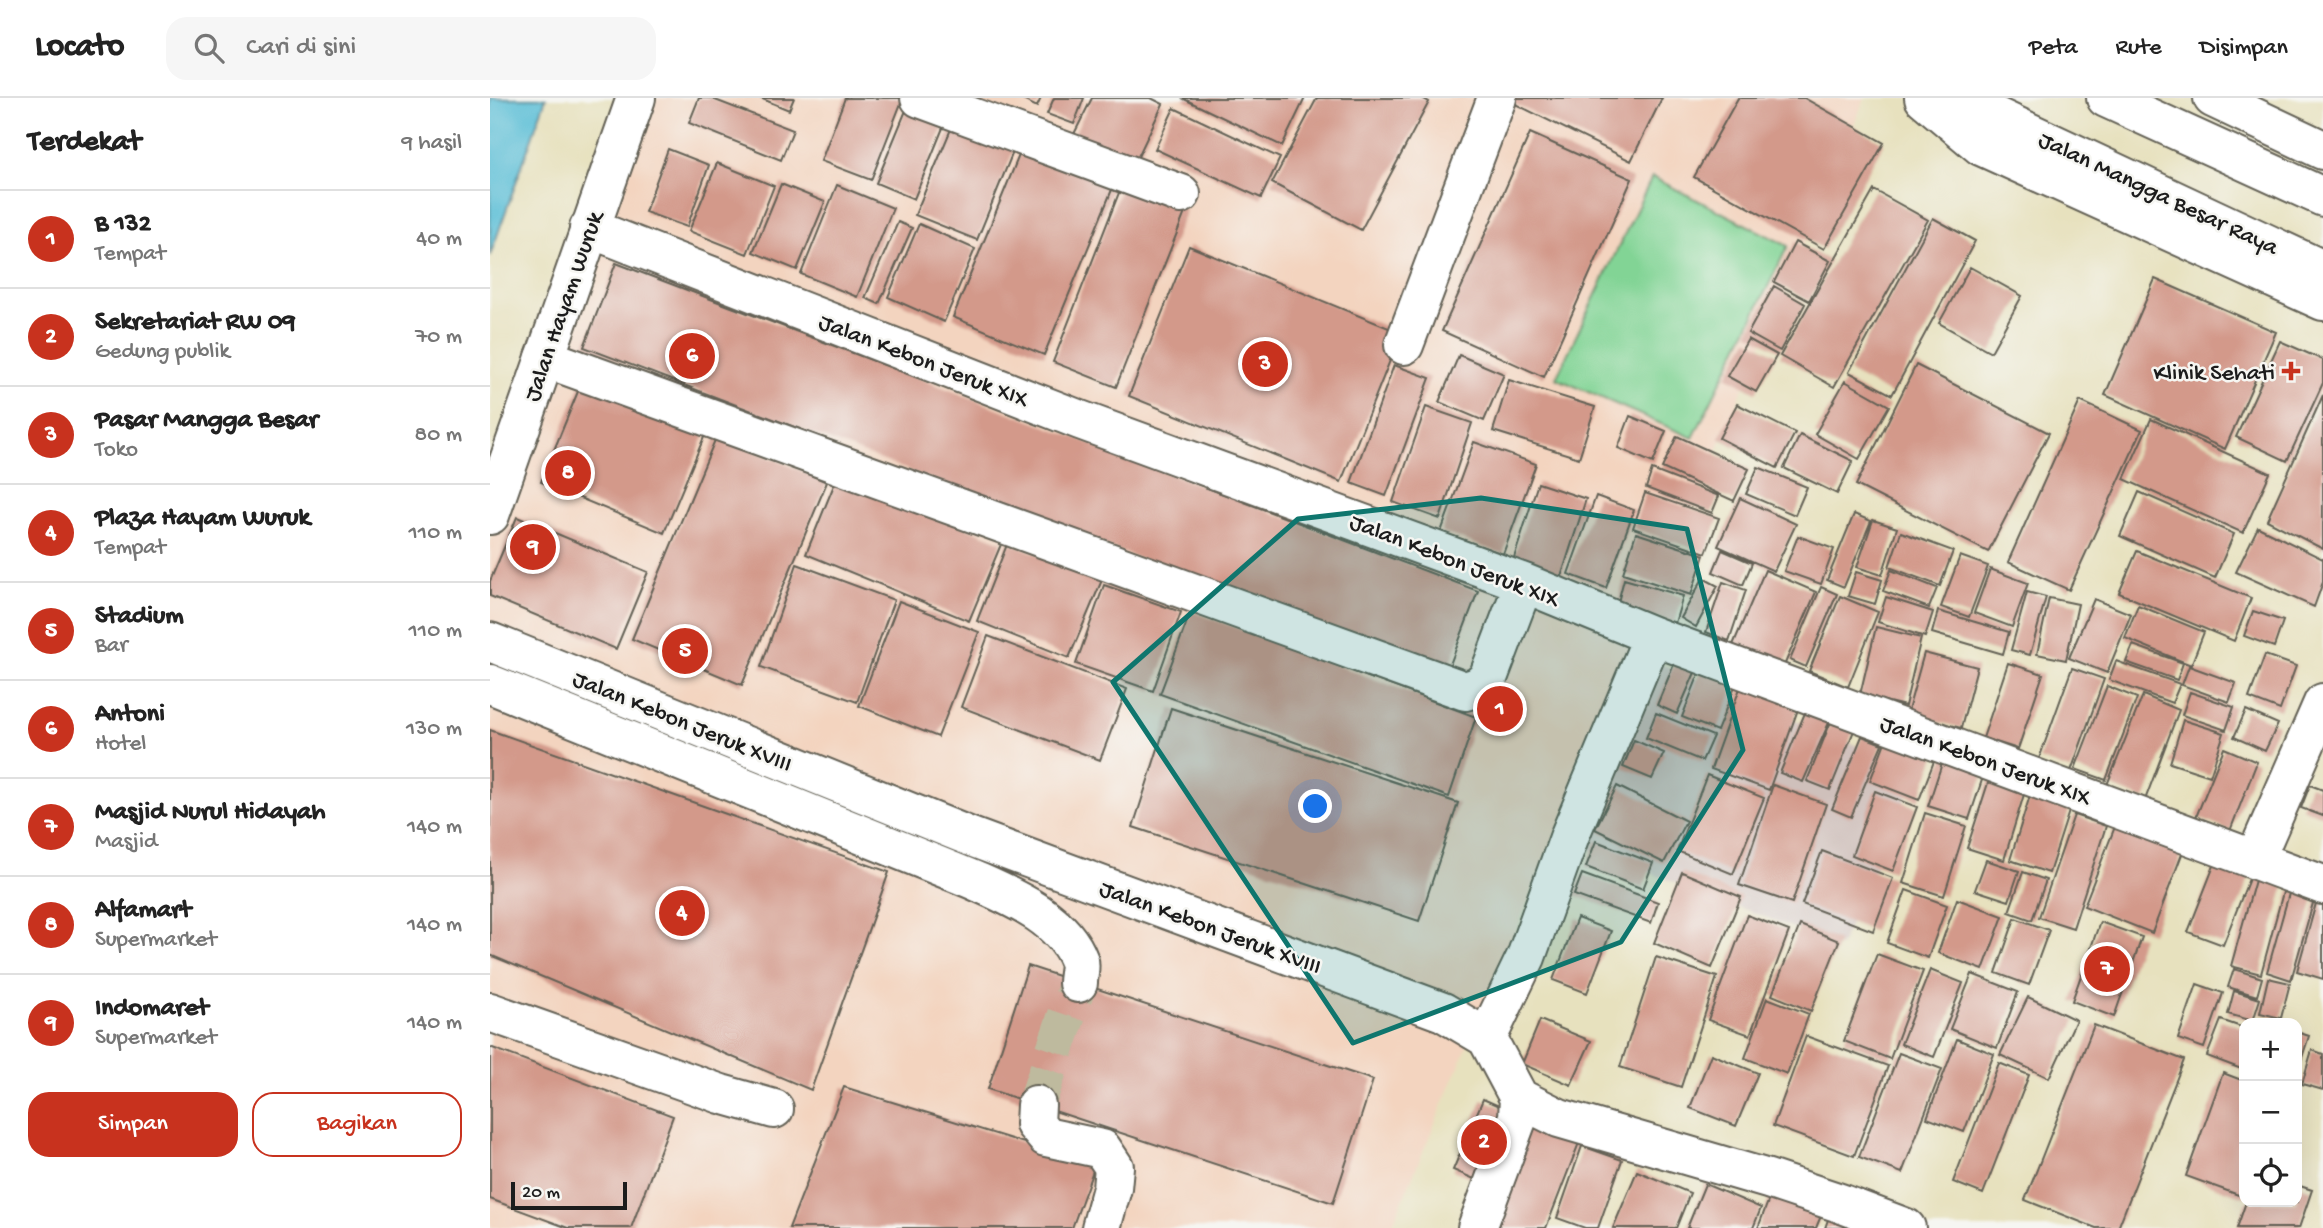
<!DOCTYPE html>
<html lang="id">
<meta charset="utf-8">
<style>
body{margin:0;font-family:"Gochi Hand",sans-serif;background:#f6f6f6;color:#222}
.controls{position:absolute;right:21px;bottom:21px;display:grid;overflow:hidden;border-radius:14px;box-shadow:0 7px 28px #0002}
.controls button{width:63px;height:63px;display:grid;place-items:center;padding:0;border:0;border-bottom:2px solid #e0e0e0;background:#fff;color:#222;font:35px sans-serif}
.scale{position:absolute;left:21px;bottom:18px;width:116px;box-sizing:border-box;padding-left:7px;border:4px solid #1c1c1c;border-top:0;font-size:19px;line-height:24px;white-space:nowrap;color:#1c1c1c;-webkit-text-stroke:5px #f6f6f2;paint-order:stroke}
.you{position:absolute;left:826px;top:709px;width:24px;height:24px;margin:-18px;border:5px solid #fff;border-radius:50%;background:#1a73e8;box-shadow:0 0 0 10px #1a73e833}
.badge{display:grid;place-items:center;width:46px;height:46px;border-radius:50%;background:#c8321e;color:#fff;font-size:23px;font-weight:700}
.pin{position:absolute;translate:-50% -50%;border:4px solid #fff;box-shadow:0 2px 7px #0006}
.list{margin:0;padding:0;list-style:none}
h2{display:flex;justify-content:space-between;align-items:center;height:91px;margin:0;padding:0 28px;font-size:30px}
h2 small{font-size:23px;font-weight:400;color:#767676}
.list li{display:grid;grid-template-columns:46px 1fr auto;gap:21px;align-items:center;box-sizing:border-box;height:98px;padding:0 28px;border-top:2px solid #e0e0e0}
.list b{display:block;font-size:26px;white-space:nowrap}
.list p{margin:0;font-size:23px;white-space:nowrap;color:#767676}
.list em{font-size:23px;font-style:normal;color:#767676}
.actions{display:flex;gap:14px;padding:21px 28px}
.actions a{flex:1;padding:16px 0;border:2px solid #c8321e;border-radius:21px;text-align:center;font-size:24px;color:#c8321e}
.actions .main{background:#c8321e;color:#fff}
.icon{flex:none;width:38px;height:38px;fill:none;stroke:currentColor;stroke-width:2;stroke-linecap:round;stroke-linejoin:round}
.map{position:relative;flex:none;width:1833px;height:1130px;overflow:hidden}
header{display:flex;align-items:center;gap:42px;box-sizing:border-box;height:98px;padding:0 35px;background:#fff;border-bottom:2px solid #e0e0e0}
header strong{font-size:33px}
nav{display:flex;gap:38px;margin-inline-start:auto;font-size:24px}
.search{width:490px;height:63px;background:#f6f6f6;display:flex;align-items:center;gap:18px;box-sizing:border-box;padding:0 24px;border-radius:21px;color:#767676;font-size:26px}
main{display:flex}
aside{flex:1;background:#fff}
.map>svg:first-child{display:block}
.built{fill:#f3d4bf}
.industrial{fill:#cfc0bb}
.green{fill:#82d495;stroke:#4f7858;stroke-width:2}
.water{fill:#58bdd6;stroke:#3a6c79;stroke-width:2}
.building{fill:#d3998a}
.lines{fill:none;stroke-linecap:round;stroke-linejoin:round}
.minor-tunnel{stroke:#beba9e;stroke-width:38;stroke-dasharray:38 19;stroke-linecap:butt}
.minor-casing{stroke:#636155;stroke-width:42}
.major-casing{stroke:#636155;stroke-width:42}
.minor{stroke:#fff;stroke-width:38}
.major{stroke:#fff;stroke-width:38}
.marked{fill:#0f766e;fill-opacity:0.2;stroke:#0f766e;stroke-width:5;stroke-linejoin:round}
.poi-dot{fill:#c8321e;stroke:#f6f6f2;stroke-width:2.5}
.labels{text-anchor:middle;stroke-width:5;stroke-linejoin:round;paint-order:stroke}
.street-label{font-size:24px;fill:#1c1c1c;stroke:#f6f6f2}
.poi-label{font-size:24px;fill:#1c1c1c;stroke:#f6f6f2;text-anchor:end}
</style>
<header>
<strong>Locato</strong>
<div class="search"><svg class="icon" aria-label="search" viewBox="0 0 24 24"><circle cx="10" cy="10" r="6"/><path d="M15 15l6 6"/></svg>Cari di sini</div>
<nav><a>Peta</a><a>Rute</a><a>Disimpan</a></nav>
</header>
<main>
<aside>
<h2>Terdekat<small>9 hasil</small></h2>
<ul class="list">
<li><span class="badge">1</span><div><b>B 132</b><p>Tempat</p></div><em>40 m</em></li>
<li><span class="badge">2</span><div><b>Sekretariat RW 09</b><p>Gedung publik</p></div><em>70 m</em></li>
<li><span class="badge">3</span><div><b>Pasar Mangga Besar</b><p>Toko</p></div><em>80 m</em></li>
<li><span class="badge">4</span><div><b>Plaza Hayam Wuruk</b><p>Tempat</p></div><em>110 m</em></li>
<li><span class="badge">5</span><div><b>Stadium</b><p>Bar</p></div><em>110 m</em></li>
<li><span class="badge">6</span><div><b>Antoni</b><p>Hotel</p></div><em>130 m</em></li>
<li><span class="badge">7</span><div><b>Masjid Nurul Hidayah</b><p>Masjid</p></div><em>140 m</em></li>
<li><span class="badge">8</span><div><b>Alfamart</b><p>Supermarket</p></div><em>140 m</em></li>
<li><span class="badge">9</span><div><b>Indomaret</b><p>Supermarket</p></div><em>140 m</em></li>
</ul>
<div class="actions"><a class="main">Simpan</a><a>Bagikan</a></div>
</aside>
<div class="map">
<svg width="1833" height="1130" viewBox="0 0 1833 1130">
<rect width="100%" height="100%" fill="#f6f6f2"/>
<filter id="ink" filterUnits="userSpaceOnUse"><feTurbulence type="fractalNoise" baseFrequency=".0143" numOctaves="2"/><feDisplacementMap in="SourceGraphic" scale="14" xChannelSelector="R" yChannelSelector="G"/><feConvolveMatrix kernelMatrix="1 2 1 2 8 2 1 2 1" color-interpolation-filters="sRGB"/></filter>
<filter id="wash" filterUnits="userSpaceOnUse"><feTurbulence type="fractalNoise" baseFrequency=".00686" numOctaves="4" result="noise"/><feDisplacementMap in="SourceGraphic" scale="28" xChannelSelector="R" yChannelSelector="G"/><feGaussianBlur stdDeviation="1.57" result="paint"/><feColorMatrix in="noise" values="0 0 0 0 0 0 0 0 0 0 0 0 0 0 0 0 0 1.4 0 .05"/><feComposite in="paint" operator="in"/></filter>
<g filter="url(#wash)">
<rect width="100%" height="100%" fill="#e7e1be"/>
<!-- built -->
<path class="built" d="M148,0h1227l-474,1130h-901v-687z"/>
<!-- industrial -->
<path class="industrial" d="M1162,562l266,111 -78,175 -257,-99z"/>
<!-- green -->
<path class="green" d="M1162,79l136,69 -95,192 -137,-60z"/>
<!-- water -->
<path class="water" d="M0,0h56l-56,158z"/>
<g id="blocks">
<!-- building -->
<path class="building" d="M209,0h11l83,32 -12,30 -92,-37z
M270,0h34l-5,12z
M355,0h58l-32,82 -50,-19z
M529,0h22l-4,9z
M564,0h30l-10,26 -27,-10z
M602,0h59l12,6 -28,59 -61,-29z
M692,0h123l-23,48z
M827,0h105l7,4 -68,128 -89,-47z
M1013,0h159l-31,63z
M1248,0h66l80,45 -60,106 -130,-72z
M419,5l38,15 -33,81 -38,-16z
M684,10l106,50 -19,40 -106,-49z
M466,19l61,25 -40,98 -62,-25z
M1040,35l102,46 -88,198 -102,-46z
M536,40l92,37 -74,180 -91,-38z
M178,51l41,16 -22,62 -42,-15z
M227,65l57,23 -27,68 -58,-23z
M291,86l44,18 -28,68 -44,-18z
M347,87l56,23 -36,89 -56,-23z
M632,87l64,25 -70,177 -63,-25z
M1384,92l54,30 -94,167 -54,-31z
M1443,120l42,23 -83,154 -43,-23z
M408,124l14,6 -33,76 -14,-6z
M429,126l56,25 -31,73 -56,-25z
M1305,144l35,19 -21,40 -35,-19z
M699,148l212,87 -60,149 -212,-86z
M126,165l862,328 -32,84 -862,-328z
M1480,169l52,29 -31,56 -52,-29z
M1665,181l121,53 -51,117 -120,-54z
M1284,188l31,18 -25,47 -32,-18z
M1258,241l29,16 -21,37 -29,-16z
M1790,243l43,19v23l-36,78 -51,-24z
M969,257l45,19 -20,47 -45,-19z
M904,267l36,13 -44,118 -35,-13z
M1426,267l133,68 -61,119 -132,-67z
M93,281l124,51 -43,103 -123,-51z
M1019,282l86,27 -16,51 -86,-27z
M1355,283l44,25 -30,53 -44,-25z
M1833,297v154l-56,-29z
M1590,303l62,29 -73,160 -61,-28z
M1247,306l58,29 -18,35 -58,-30z
M936,309l46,16 -32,96 -47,-17z
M1140,318l36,15 -13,32 -35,-15z
M1661,321l119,54 -27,60 -119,-54z
M227,337l110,47 -85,203 -110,-46z
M1310,337l53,26 -16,33 -53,-26z
M1187,338l72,33 -15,32 -72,-33z
M984,344l62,22 -33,90 -62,-22z
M1268,369l49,20 -12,28 -49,-21z
M1162,372l67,26 -7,17 -66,-25z
M348,377l164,67 -33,79 -163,-67z
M1048,385l48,16 -25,78 -48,-16z
M1649,394l95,42 -19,44 -95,-42z
M1155,395l74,25 -13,35 -73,-25z
M1106,398l38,14 -28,78 -38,-14z
M1250,400l56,26 -22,47 -56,-25z
M1364,416l17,7 -27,66 -17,-7z
M27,419l131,55 -32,77 -126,-53v-15z
M1383,422l24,8 -15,47 -25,-8z
M1768,429l65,32v23l-9,25 -78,-35z
M1411,434l52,19 -13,35 -51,-19z
M1146,435l68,22 -13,40 -68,-22z
M1308,438l36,13 -13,35 -37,-13z
M518,444l94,38 -33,78 -92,-37z
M1232,452l30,13 -9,22 -30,-13z
M1647,453l114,47 -17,43 -115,-48z
M1470,458l28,10 -19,51 -28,-10z
M307,466l97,36 -37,102 -96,-35z
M1500,471l38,14 -16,44 -38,-14z
M1275,472l51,22 -32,74 -51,-21z
M1401,472l46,18 -8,20 -46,-17z
M1366,474l26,8 -7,24 -27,-8z
M1213,480l15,8 -22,41 -15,-9z
M1134,481l59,17 -8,27 -58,-17z
M1233,484l23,8 -17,51 -23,-9z
M614,487l77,27 -28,79 -77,-27z
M1331,489l16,7 -31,73 -16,-7z
M1537,494l19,5 -16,58 -19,-5z
M1350,498l38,16 -30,75 -39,-16z
M1396,499l47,15 -8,25 -47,-15z
M1559,500l29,6 -12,56 -29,-6z
M1604,501l37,15 -24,59 -38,-15z
M409,503l80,31 -41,105 -79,-31z
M1648,507l66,27 -13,33 -66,-27z
M701,513l285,106 -27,80 -289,-103z
M1448,513l71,21 -6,22 -71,-21z
M1763,513l30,10 -9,26 -30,-11z
M1386,529l45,11 -16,68 -45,-11z
M498,538l139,53 -27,71 -139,-53z
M1643,547l50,18 -6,17 -51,-18z
M1189,554l21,9 -23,53 -20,-9z
M1434,555l53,14 -16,61 -54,-14z
M1775,557l31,11 -16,44 -31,-12z
M1216,558l35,15 -24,60 -35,-14z
M1626,563l64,23 -8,19 -63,-23z
M1518,565l35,11 -25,75 -35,-11z
M1699,568l47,17 -7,19 -47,-17z
M1582,570l32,11 -33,92 -32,-12z
M1254,579l58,21 -33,92 -58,-21z
M1617,588l30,12 -31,82 -31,-11z
M1003,593l27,14 -12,23 -28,-14z
M1700,594l44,15 -8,23 -44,-15z
M1653,597l36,15 -34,90 -38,-15z
M681,610l287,95 -39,118 -286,-94z
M1317,610l24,10 -28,64 -23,-9z
M1756,612l32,14 -13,27 -31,-14z
M1166,615l57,23 -11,25 -56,-23z
M1344,616l23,9 -27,67 -23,-9z
M1693,622l41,13 -14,43 -40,-13z
M0,632l399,142 -78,218 -321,-135z
M1372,638l20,8 -31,73 -19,-8z
M1397,639l49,19 -17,44 -49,-19z
M1144,642l30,13 -12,26 -29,-12z
M1734,650l33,14 -27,69 -34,-14z
M1456,653l41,14 -18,54 -41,-13z
M1217,677l57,23 -31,76 -56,-23z
M1499,682l36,11 -21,69 -37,-12z
M1283,687l53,19 -34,99 -53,-18z
M1820,687l13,5v26l-22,-8z
M1127,688l69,35 -22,42 -69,-34z
M1542,691l40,13 -23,71 -39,-13z
M1385,693l42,16 -24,64 -41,-16z
M1435,715l41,13 -22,70 -41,-13z
M1584,717l32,11 -33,102 -34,-11z
M1628,721l67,27 -33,87 -68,-27z
M1106,743l57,22 -10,26 -57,-22z
M1332,753l71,27 -20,53 -71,-27z
M1727,760l35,13 -29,74 -35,-13z
M1496,762l33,11 -10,30 -34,-11z
M1192,774l59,25 -29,71 -58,-25z
M1533,774l23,8 -14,40 -23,-8z
M1767,775l29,8 -25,93 -30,-8z
M1092,776l76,28 -7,21 -77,-28z
M1830,791l3,1v89l-26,-8z
M1416,792l41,15 -19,53 -41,-15z
M1800,792l25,6 -24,84 -24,-8z
M1467,801l46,17 -20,54 -45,-17z
M1257,817l42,16 -39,104 -42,-15z
M1087,820l34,13 -24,62 -34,-13z
M1525,820l34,12 -20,55 -33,-12z
M1610,824l42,15 -28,80 -42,-16z
M1310,827l39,16 -28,70 -39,-16z
M1387,856l46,17 -33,88 -46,-18z
M1166,859l61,20 -36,110 -61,-20z
M538,868l345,114 -40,123 -345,-114z
M1744,871l28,9 -5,18 -29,-9z
M1440,872l33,13 -29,74 -33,-13z
M1482,876l46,18 -21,56 -47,-19z
M1778,880l22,5 -9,35 -21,-5z
M1707,886l26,9 -19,55 -26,-9z
M1744,893l26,8 -7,22 -25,-7z
M1538,899l48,23 -27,58 -49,-23z
M1277,900l42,16 -22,60 -42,-16z
M1050,922l51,21 -20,44 -49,-21z
M1731,922l23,8v42l-37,-14z
M1604,927l90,35 -66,168h-22l-71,-28z
M1807,934l12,4 -12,37z
M1316,938l82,30 -34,90 -81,-30z
M1467,941l37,15 -30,78 -37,-14z
M0,949l183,69 -42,112h-63l-78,-29z
M1822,952l11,4v36l-21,-6z
M1409,955l43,16 -40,104 -43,-16z
M1221,956l47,19 -22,53 -46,-18z
M1509,965l30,12 -46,119 -30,-12z
M1733,975l21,8v116l-58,-21z
M354,989l251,78 -23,63h-283z
M993,1001l32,14 -29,71 -33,-14z
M1035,1016l57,21 -36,93h-63z
M1092,1048l40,14 -24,68h-13l-28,-10z
M1147,1073l53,22 -14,35h-63z
M1215,1086l56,24 -8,20h-66z
M1807,1087l15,5 -13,38h-62l9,-26h51z
M1282,1093l51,20 -7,17h-58z
M1339,1119l28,11h-32z"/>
</g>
</g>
<g filter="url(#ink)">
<use href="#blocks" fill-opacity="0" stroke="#636155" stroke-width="2"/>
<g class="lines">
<!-- minor-tunnel -->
<path class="minor-tunnel" d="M546,1007l42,-122"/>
<defs>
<path id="minor" d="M430,0l261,96
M1434,0l57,48 342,155
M1723,0l110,52
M99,130l491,192 444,163 129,53 670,249
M914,247l93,-247
M55,260l920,333 13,-4 10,-9 36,-95
M0,544l481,195 472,175 44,26 32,60 40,20 209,61 72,24 66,25
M0,586l481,195c38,17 92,38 108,82 2,6 -1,15 -1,22
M1765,761l68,-156
M0,914l231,82 53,15
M997,940l39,-81 44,-122 83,-199
M546,1007l-1,19 11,13 56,12 12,18 -2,21 -11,40
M987,1130l41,-111 1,-19"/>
<path id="major" d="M1466,0l367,172
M1616,0l217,99
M0,417l146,-417"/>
</defs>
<!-- minor casing -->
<use href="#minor" class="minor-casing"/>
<!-- major casing -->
<use href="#major" class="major-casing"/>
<!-- minor -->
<use href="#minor" class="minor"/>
<!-- major -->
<use href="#major" class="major"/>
</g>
</g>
<!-- marked area -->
<path class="marked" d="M991,400l206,31 56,221 -122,192 -268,101 -240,-361 185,-163z"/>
<!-- markers -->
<path class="poi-dot" d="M1797.5 262.5h7v7h7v7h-7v7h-7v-7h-7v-7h7z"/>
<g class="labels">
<!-- street labels -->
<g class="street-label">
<text transform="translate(1669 94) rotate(25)" y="8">Jalan Mangga Besar Raya</text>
<text transform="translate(72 208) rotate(-71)" y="8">Jalan Hayam Wuruk</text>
<text transform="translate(434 261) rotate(21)" y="8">Jalan Kebon Jeruk XIX</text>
<text transform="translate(965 461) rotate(21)" y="8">Jalan Kebon Jeruk XIX</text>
<text transform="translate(193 622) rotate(22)" y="8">Jalan Kebon Jeruk XVIII</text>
<text transform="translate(1496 661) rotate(20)" y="8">Jalan Kebon Jeruk XIX</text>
<text transform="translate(721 828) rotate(20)" y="8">Jalan Kebon Jeruk XVIII</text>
</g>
<!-- poi labels -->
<g class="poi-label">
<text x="1785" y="281">Klinik Sehati</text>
</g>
</g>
</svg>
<div class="controls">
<button>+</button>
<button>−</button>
<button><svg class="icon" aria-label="locate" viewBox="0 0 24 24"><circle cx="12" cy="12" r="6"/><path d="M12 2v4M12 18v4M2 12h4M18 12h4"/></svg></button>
</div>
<div class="scale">20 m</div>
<div class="you"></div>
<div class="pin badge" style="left:1010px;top:611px">1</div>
<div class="pin badge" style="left:994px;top:1044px">2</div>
<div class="pin badge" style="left:775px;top:266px">3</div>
<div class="pin badge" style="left:192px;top:815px">4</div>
<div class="pin badge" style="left:195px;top:553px">5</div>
<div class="pin badge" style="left:202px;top:258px">6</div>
<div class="pin badge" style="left:1617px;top:871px">7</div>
<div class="pin badge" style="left:78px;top:375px">8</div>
<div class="pin badge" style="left:43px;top:449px">9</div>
</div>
</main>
